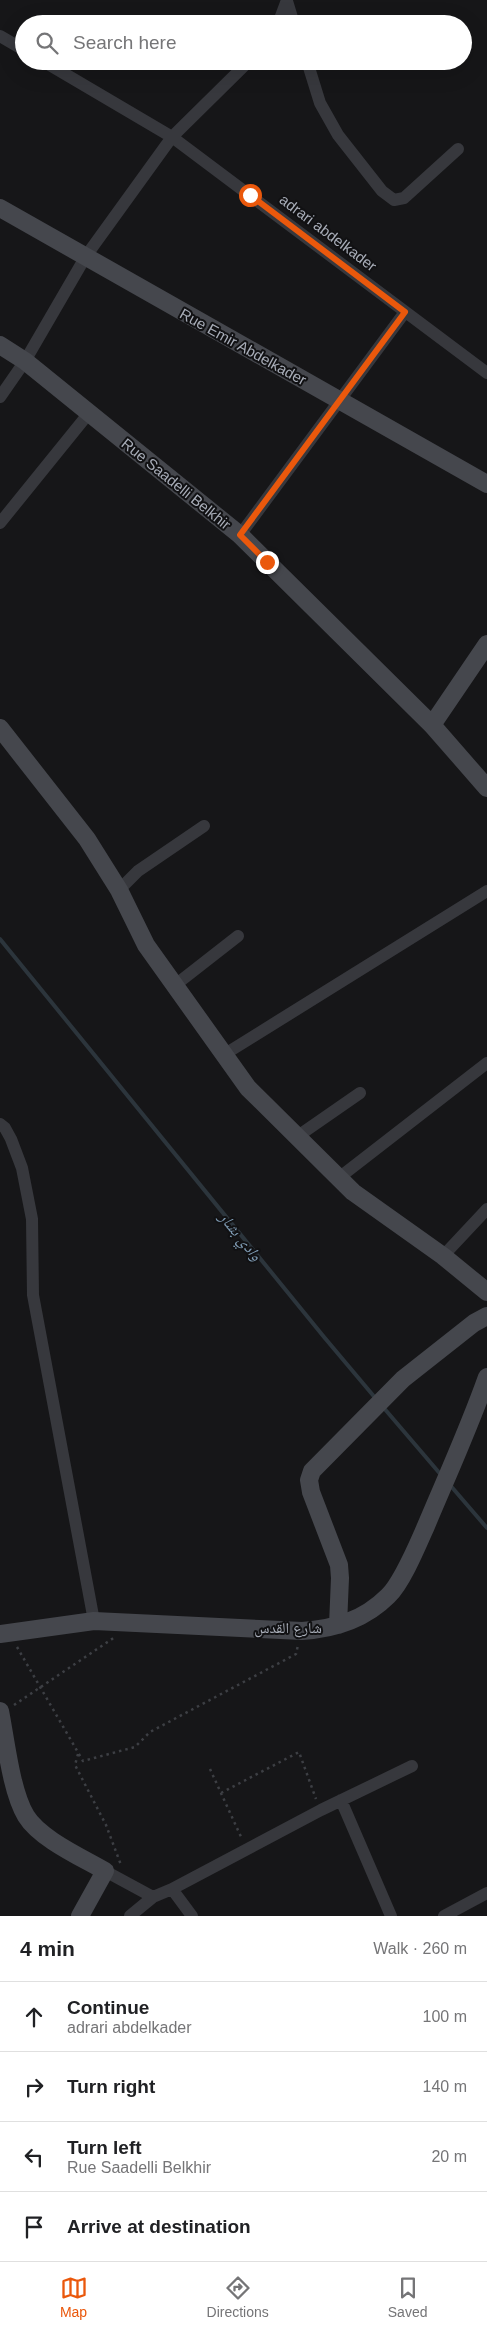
<!DOCTYPE html>
<meta charset="utf-8">
<style>
body{margin:0;font-family:Arial,"Noto Naskh Arabic",sans-serif;background:#f6f6f6;color:#202124}
.stop{position:absolute;width:15px;height:15px;margin:-11px;border:4px solid #ea580c;border-radius:50%;background:#fff}
.stop.end{background:#ea580c;border-color:#fff;box-shadow:0 1px 5px #0008}
.list{margin:0;padding:0;list-style:none}
h2{display:flex;justify-content:space-between;align-items:center;height:65px;margin:0;padding:0 20px;font-size:21px}
h2 small{font-size:16px;font-weight:400;color:#757577}
.list li{display:grid;grid-template-columns:32px 1fr auto;gap:15px;align-items:center;box-sizing:border-box;height:70px;padding:0 20px;border-top:1px solid #e0e0e0}
.list b{display:block;font-size:19px;white-space:nowrap}
.list p{margin:0;font-size:16px;white-space:nowrap;color:#757577}
.list em{font-size:16px;font-style:normal;color:#757577}
.icon{flex:none;width:28px;height:28px;fill:none;stroke:currentColor;stroke-width:2;stroke-linecap:round;stroke-linejoin:round}
.map{position:relative;flex:none;width:487px;height:1916px;overflow:hidden}
.search{position:absolute;background:#fff;box-shadow:0 5px 20px #0002;left:15px;right:15px;top:15px;height:55px;display:flex;align-items:center;gap:12px;box-sizing:border-box;padding:0 18px;border-radius:28px;color:#757577;font-size:19px}
.sheet{height:345px;background:#fff}
nav{display:flex;justify-content:space-around;align-items:center;box-sizing:border-box;height:70px;border-top:1px solid #e0e0e0;background:#fff;font-size:14px;color:#757577}
nav a{display:grid;justify-items:center;gap:2px}
nav .on{color:#ea580c}
.map>svg:first-child{display:block}
.lines{fill:none;stroke-linecap:round;stroke-linejoin:round}
.stream{stroke:#2c353c;stroke-width:4}
.path{stroke:#3d3f44;stroke-width:2.5;stroke-dasharray:2.5 4;stroke-linecap:butt}
.street{stroke:#37383d;stroke-width:12}
.secondary{stroke:#45474d;stroke-width:18}
.route{stroke:#ea580c;stroke-width:6}
.labels{text-anchor:middle;stroke-width:4;stroke-linejoin:round;paint-order:stroke}
.street-label{font-size:15px;fill:#a8adb8;stroke:#111113}
.water-label{font-size:16px;font-style:italic;fill:#7f9bb3;stroke:#111113}
</style>
<div class="map">
<svg width="487" height="1916" viewBox="0 0 487 1916">
<rect width="100%" height="100%" fill="#161618"/>
<g class="lines">
<!-- stream -->
<path class="stream" d="M0,939l324,398 53,63
M383,1407l59,69
M450,1485l37,43"/>
<!-- path -->
<path class="path" d="M17,1647l66,114 52,-14 15,-15 146,-78 2,-9
M14,1705l101,-68
M78,1754l-3,11 31,60 15,40
M210,1769l32,70
M221,1793l78,-41 17,47"/>
<!-- street -->
<path class="street" d="M287,1l7,23
M278,24l9,-24
M0,36l24,14
M43,61l129,76 315,236
M307,61l13,42 18,32 44,56 12,9 10,-2 54,-49
M0,397l25,-36 61,-105 86,-119 77,-76
M0,523l89,-110
M240,535l165,-223
M119,890l19,-19 66,-45
M174,986l64,-50
M225,1054l262,-163
M0,1124l5,4 6,11 11,29 10,51 1,76 61,326
M298,1136l62,-43
M340,1177l147,-114
M443,1256l44,-47
M341,1800l50,116
M105,1871l48,26 19,-8 149,-79 91,-44
M172,1889l20,27
M130,1916l23,-19
M444,1916l43,-23"/>
<!-- secondary -->
<path class="secondary" d="M0,208l487,276
M0,345l25,16 215,174 192,190 55,63
M432,725l55,-81
M0,728l87,111 32,51 27,55 102,143 105,104 90,64 44,36
M338,1625l2,-47 -1,-13 -28,-73 -2,-12 3,-9 91,-92 71,-56 13,-7
M0,1634l94,-13 208,10c33,-2 62,-11 86,-35 14,-13 30,-52 38,-70 21,-50 43,-98 61,-149
M0,1711c6,30 11,80 26,105 14,23 57,42 79,55l-25,45"/>
</g>
<g class="lines">
<!-- route -->
<path class="route" d="M250,195l155,117 -165,223 27,27"/>
</g>
<g class="labels">
<!-- street labels -->
<g class="street-label">
<text transform="translate(328 233) rotate(37)" y="5">adrari abdelkader</text>
<text transform="translate(243 347) rotate(29)" y="5">Rue Emir Abdelkader</text>
<text transform="translate(176 484) rotate(39)" y="5">Rue Saadelli Belkhir</text>
<text x="288" y="1633">شارع القدس</text>
</g>
<!-- water labels -->
<g class="water-label">
<text transform="translate(241 1236) rotate(51)" y="6">وادي بشار</text>
</g>
</g>
</svg>
<div class="stop" style="left:250px;top:195px"></div>
<div class="stop end" style="left:267px;top:562px"></div>
<div class="search"><svg class="icon" aria-label="search" viewBox="0 0 24 24"><circle cx="10" cy="10" r="6"/><path d="M15 15l6 6"/></svg>Search here</div>
</div>
<section class="sheet">
<h2>4 min<small>Walk · 260 m</small></h2>
<ul class="list">
<li><svg class="icon" aria-label="ahead" viewBox="0 0 24 24"><path d="M12 20V5M6 11l6-6 6 6"/></svg><div><b>Continue</b><p>adrari abdelkader</p></div><em>100 m</em></li>
<li><svg class="icon" aria-label="right" viewBox="0 0 24 24"><path d="M7 20v-9h11M14 6l5 5-5 5"/></svg><div><b>Turn right</b></div><em>140 m</em></li>
<li><svg class="icon" aria-label="left" viewBox="0 0 24 24"><path d="M17 20v-9H6M10 6l-5 5 5 5"/></svg><div><b>Turn left</b><p>Rue Saadelli Belkhir</p></div><em>20 m</em></li>
<li><svg class="icon" aria-label="arrive" viewBox="0 0 24 24"><path d="M6 21V4h12l-3 4 3 4H6"/></svg><div><b>Arrive at destination</b></div></li>
</ul>
</section>
<nav>
<a class="on"><svg class="icon" aria-label="map" viewBox="0 0 24 24"><path d="M3 6l6-2 6 2 6-2v14l-6 2-6-2-6 2zM9 4v14M15 6v14"/></svg>Map</a>
<a><svg class="icon" aria-label="directions" viewBox="0 0 24 24"><path d="M12 3l9 9-9 9-9-9zM9 14v-3h6M13 9l2 2-2 2"/></svg>Directions</a>
<a><svg class="icon" aria-label="saved" viewBox="0 0 24 24"><path d="M7 4h10v16l-5-4-5 4z"/></svg>Saved</a>
</nav>
